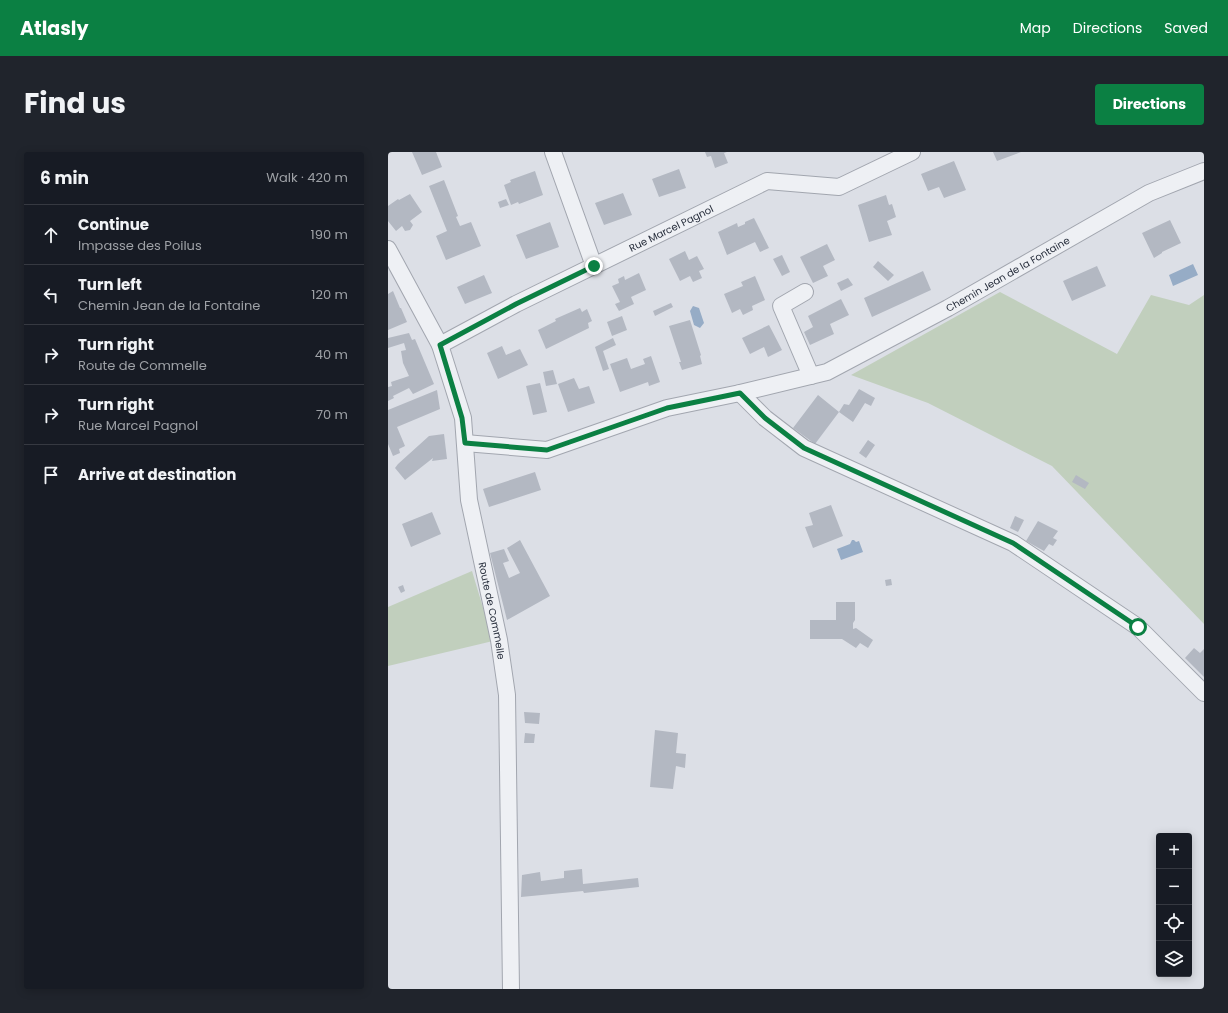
<!DOCTYPE html>
<meta charset="utf-8">
<style>
body{margin:0;font-family:Poppins,sans-serif;background:#20242c;color:#f1f3f6}
.controls{position:absolute;right:12px;bottom:12px;display:grid;overflow:hidden;border-radius:4px;box-shadow:0 2px 10px #0003}
.controls button{width:36px;height:36px;display:grid;place-items:center;padding:0;border:0;border-bottom:1px solid #363941;background:#171b24;color:#f1f3f6;font:20px sans-serif}
.stop{position:absolute;width:12px;height:12px;margin:-9px;border:3px solid #0b8043;border-radius:50%;background:#fff}
.stop.end{background:#0b8043;border-color:#fff;box-shadow:0 1px 4px #0008}
.list{margin:0;padding:0;list-style:none}
h2{display:flex;justify-content:space-between;align-items:center;height:52px;margin:0;padding:0 16px;font-size:17px}
h2 small{font-size:13px;font-weight:400;color:#9ea1a6}
.list li{display:grid;grid-template-columns:26px 1fr auto;gap:12px;align-items:center;box-sizing:border-box;height:60px;padding:0 16px;border-top:1px solid #363941}
.list b{display:block;font-size:15px;white-space:nowrap}
.list p{margin:0;font-size:13px;white-space:nowrap;color:#9ea1a6}
.list em{font-size:13px;font-style:normal;color:#9ea1a6}
.icon{flex:none;width:22px;height:22px;fill:none;stroke:currentColor;stroke-width:2;stroke-linecap:round;stroke-linejoin:round}
.map{position:relative;flex:none;width:816px;height:837px;overflow:hidden;border-radius:4px}
header{display:flex;align-items:center;gap:24px;box-sizing:border-box;height:56px;padding:0 20px;background:#0b8043;color:#fff}
header strong{font-size:19px}
nav{display:flex;gap:22px;margin-inline-start:auto;font-size:14px}
.intro{display:flex;align-items:center;justify-content:space-between;box-sizing:border-box;height:96px;padding:0 24px}
h1{margin:0;font-size:28px}
.button{padding:10px 18px;border-radius:4px;background:#0b8043;color:#fff;font-size:14px;font-weight:700}
main{display:flex;gap:24px;padding:0 24px}
aside{flex:1;background:#171b24;border-radius:4px;box-shadow:0 2px 10px #0003}
.map>svg:first-child{display:block}
.green{fill:#c1cfbd}
.water{fill:#96acc6}
.building{fill:#b3b8c2}
.lines{fill:none;stroke-linecap:round;stroke-linejoin:round}
.minor-casing{stroke:#a2a6af;stroke-width:18}
.minor{stroke:#eef0f4;stroke-width:16}
.route{stroke:#0b8043;stroke-width:5}
.labels{text-anchor:middle;stroke-width:4;stroke-linejoin:round;paint-order:stroke}
.street-label{font-size:10px;fill:#262d3b;stroke:#ebeef4}
</style>
<header>
<strong>Atlasly</strong>
<nav><a>Map</a><a>Directions</a><a>Saved</a></nav>
</header>
<div class="intro"><h1>Find us</h1><a class="button">Directions</a></div>
<main>
<aside>
<h2>6 min<small>Walk · 420 m</small></h2>
<ul class="list">
<li><svg class="icon" aria-label="ahead" viewBox="0 0 24 24"><path d="M12 20V5M6 11l6-6 6 6"/></svg><div><b>Continue</b><p>Impasse des Poilus</p></div><em>190 m</em></li>
<li><svg class="icon" aria-label="left" viewBox="0 0 24 24"><path d="M17 20v-9H6M10 6l-5 5 5 5"/></svg><div><b>Turn left</b><p>Chemin Jean de la Fontaine</p></div><em>120 m</em></li>
<li><svg class="icon" aria-label="right" viewBox="0 0 24 24"><path d="M7 20v-9h11M14 6l5 5-5 5"/></svg><div><b>Turn right</b><p>Route de Commelle</p></div><em>40 m</em></li>
<li><svg class="icon" aria-label="right" viewBox="0 0 24 24"><path d="M7 20v-9h11M14 6l5 5-5 5"/></svg><div><b>Turn right</b><p>Rue Marcel Pagnol</p></div><em>70 m</em></li>
<li><svg class="icon" aria-label="arrive" viewBox="0 0 24 24"><path d="M6 21V4h12l-3 4 3 4H6"/></svg><div><b>Arrive at destination</b></div></li>
</ul>
</aside>
<div class="map">
<svg width="816" height="837" viewBox="0 0 816 837">
<rect width="100%" height="100%" fill="#dcdfe6"/>
<!-- green -->
<path class="green" d="M612,140l117,62 34,-59 38,10 15,-10v329l-152,-158 -124,-63 -77,-28z
M84,419l21,70 -105,25v-59z"/>
<!-- water -->
<path class="water" d="M805,112l5,11 -25,11 -4,-11z
M305,154l6,2 5,15 -4,5 -6,-3 -4,-14z
M464,388h2l2,2 3,-1 4,11 -22,8 -4,-11 13,-5z"/>
<!-- building -->
<path class="building" d="M24,0h24l6,15 -20,8z
M317,0h22l-3,1 4,10 -13,5 -4,-12 -4,1z
M605,0h28l-24,9z
M566,9l12,29 -22,8 -5,-11 -11,4 -7,-17z
M291,17l7,19 -27,9 -7,-18z
M147,19l8,24 -24,9 -1,-2 -7,3 -7,-20 7,-3 -1,-2z
M56,28l14,36 -2,1 4,9 11,-4 10,24 -35,14 -10,-24 11,-5 -18,-45z
M235,41l9,22 -28,10 -9,-22z
M22,42l12,18 -12,9 3,4 -3,5 -5,1 -3,-5 -6,5 -8,-10v-15l10,-7 1,1z
M498,43l3,10 3,-1 4,13 -9,4 5,14 -23,7 -11,-37z
M118,47l3,6 -9,3 -2,-6z
M366,66l15,30 -9,4 -5,-10 -28,13 -9,-23 19,-9 1,4 7,-3v-2z
M782,68l11,23 -19,9v1l-8,5 -12,-25z
M162,70l9,25 -33,12 -10,-24z
M439,92l8,16 -12,6 5,10 -15,7 -13,-26z
M297,99l4,9 8,-4 7,13 -5,2 3,7 -9,4 -3,-6 -10,5 -11,-22z
M394,103l8,17 -8,4 -9,-17z
M490,109l16,14 -6,6 -15,-14z
M709,114l9,20 -34,15 -9,-20z
M535,119l8,19 -59,27 -8,-19z
M251,121l7,17 -15,7 3,7 -15,7 -4,-7 5,-2 -8,-16 7,-3 -1,-4 6,-3 1,4z
M96,123l8,18 -27,11 -8,-17z
M367,124l10,24 -13,6 1,4 -10,5 -3,-6 -8,4 -8,-19 19,-8 -2,-4z
M460,126l5,7 -12,6 -4,-8z
M5,139l7,17h1l6,14 -19,8v-36z
M453,147l8,16 -19,9 4,10 -24,11 -6,-13 9,-5 -5,-11z
M283,151l2,4 -18,9 -2,-5z
M192,156l2,4 5,-3 5,12 -4,2 1,5 -43,21 -8,-19 18,-9 -1,-2z
M234,164l5,14 -15,6 -5,-14z
M302,168l11,35 -1,1 2,8 -20,6 -3,-8h2l-12,-36z
M381,173l13,25 -14,7 -4,-10 -14,7 -8,-16z
M21,181l3,7 3,-1 19,45 -21,10 -4,-6 -16,8 1,2 -6,3v-14l4,-1 -1,-4 18,-6 -6,-13 -2,-12 5,-1 -2,-7 -16,5v-10z
M225,186l3,7 -13,6 6,18 -6,2 -8,-24z
M114,194l4,9 14,-6 8,16 -30,14 -11,-26z
M263,204l9,26 -11,4 -1,-4 -28,10 -10,-28 17,-6 4,11 14,-5 -2,-5z
M165,218l4,14 -11,2 -3,-14z
M186,226l5,11 10,-3 6,17 -27,9 -10,-28z
M152,231l7,29 -14,3 -7,-29z
M471,237l16,9 -4,8 -6,-3 -12,19 -14,-10 5,-8 5,1z
M49,238l3,19 -43,18 8,19 -6,3 1,4 -7,3 -5,-12v-34z
M430,243l21,17 -24,32 -22,-16z
M56,282l3,25 -15,2 1,-3 -28,22 -10,-12 3,-4 31,-28z
M480,288l7,5 -9,13 -7,-5z
M147,320l6,18 -52,17 -6,-18z
M688,323l13,8 -4,6 -13,-7z
M443,353l12,31 -30,12 -8,-21 8,-2 -4,-12z
M44,360l9,22 -30,13 -9,-23z
M627,364l9,4 -6,12 -8,-4z
M650,369l20,10 -5,7 4,2 -4,6 -4,-2 -5,7 -18,-10z
M132,388l30,56 -43,24 -17,-67 14,-4 5,12 -6,2 6,15 11,-5 -13,-25z
M503,427l1,6 -6,1 -1,-6z
M15,433l2,6 -4,2 -3,-6z
M448,450h19v18l-2,3v6l3,-1 17,12 -5,8 -8,-5 -4,5 -14,-9h-32v-19h26z
M806,496l6,5 4,-4v28l-19,-19z
M136,560l16,1 -1,11 -14,-1z
M267,578l23,3 -2,20 10,1 -1,14 -9,-2 -3,23 -23,-2z
M137,581l10,1 -1,9h-10z
M194,717l1,15 55,-6 1,9 -55,6 -1,-2 -62,6 1,-22 18,-3 1,9 23,-3v-7z"/>
<g class="lines">
<defs>
<g id="minor">
<path d="M165,0l41,114"/>
<path id="s1" d="M0,97l52,96 23,73 6,82 30,140 8,55 4,294"/>
<path d="M417,140l-24,14 30,70"/>
<path id="s2" d="M52,193l76,-41 251,-123 72,6 73,-35"/>
<path d="M352,241l25,25 39,30 209,95 125,84 66,66"/>
<path id="s3" d="M77,291l82,7 120,-42 73,-15 87,-21 121,-64 201,-115 55,-22"/>
</g>
</defs>
<!-- minor casing -->
<use href="#minor" class="minor-casing"/>
<!-- minor -->
<use href="#minor" class="minor"/>
</g>
<g class="lines">
<!-- route -->
<path class="route" d="M206,114l-78,38 -76,41 22,73 3,25 82,7 120,-42 73,-15 25,25 39,30 209,95 125,84"/>
</g>
<g class="labels">
<!-- street labels -->
<g class="street-label">
<text dy="4" stroke="none"><textPath href="#s2" startOffset="259">Rue Marcel Pagnol</textPath></text>
<text dy="4" stroke="none"><textPath href="#s3" startOffset="579">Chemin Jean de la Fontaine</textPath></text>
<text dy="4" stroke="none"><textPath href="#s1" startOffset="381">Route de Commelle</textPath></text>
</g>
</g>
</svg>
<div class="controls">
<button>+</button>
<button>−</button>
<button><svg class="icon" aria-label="locate" viewBox="0 0 24 24"><circle cx="12" cy="12" r="6"/><path d="M12 2v4M12 18v4M2 12h4M18 12h4"/></svg></button>
<button><svg class="icon" aria-label="layers" viewBox="0 0 24 24"><path d="M12 4l9 5-9 5-9-5zM3 14l9 5 9-5"/></svg></button>
</div>
<div class="stop" style="left:750px;top:475px"></div>
<div class="stop end" style="left:206px;top:114px"></div>
</div>
</main>
